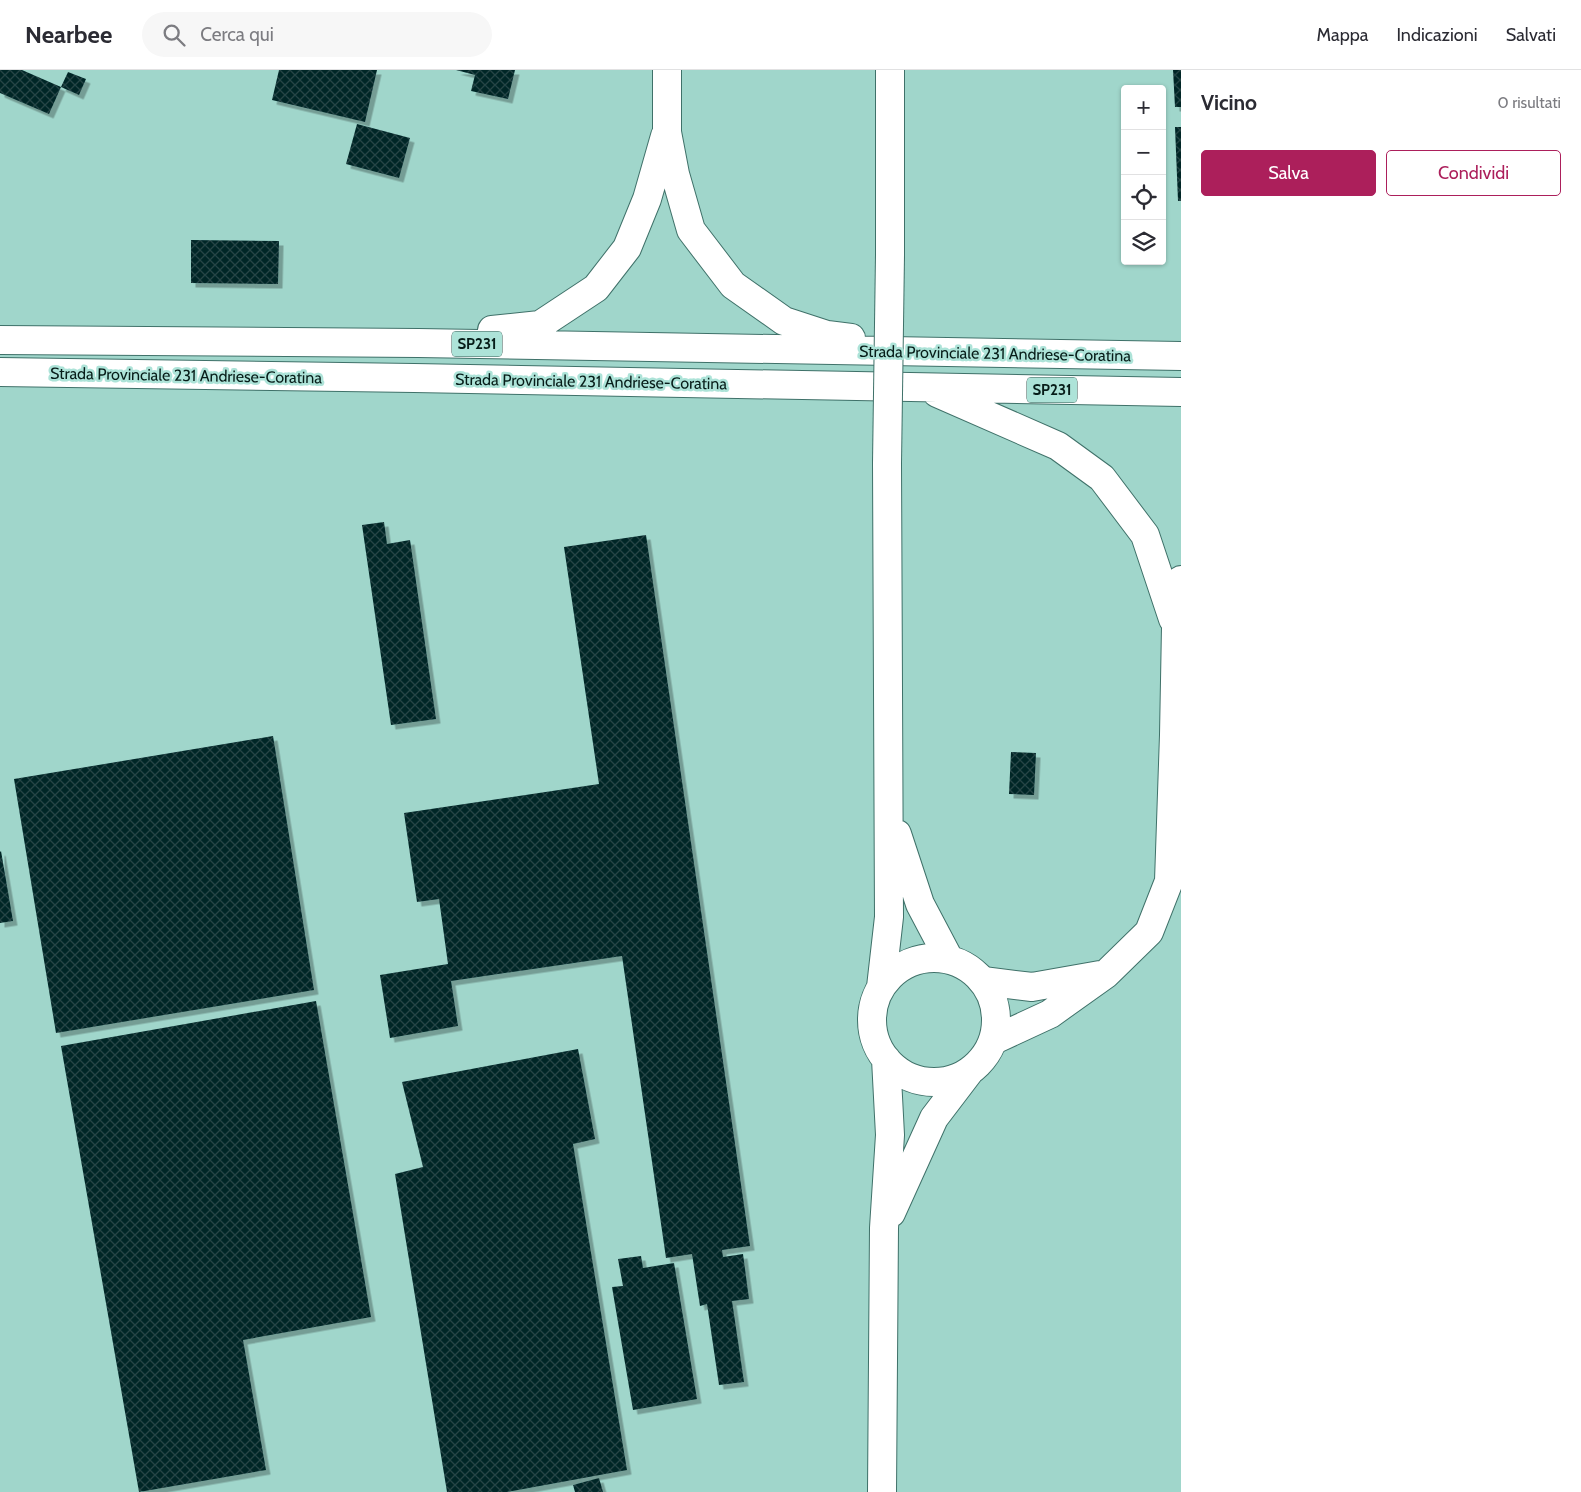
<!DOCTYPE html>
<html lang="it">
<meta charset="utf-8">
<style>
body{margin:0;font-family:Cabin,sans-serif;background:#f7f7f7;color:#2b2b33}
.controls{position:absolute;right:15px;top:15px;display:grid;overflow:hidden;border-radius:5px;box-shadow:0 1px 4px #0004}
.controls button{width:45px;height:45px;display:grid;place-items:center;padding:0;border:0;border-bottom:1px solid #e1e1e2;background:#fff;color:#2b2b33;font:25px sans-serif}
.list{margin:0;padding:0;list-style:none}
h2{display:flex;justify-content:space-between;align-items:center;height:65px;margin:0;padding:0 20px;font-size:21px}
h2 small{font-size:16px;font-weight:400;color:#7c7c81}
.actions{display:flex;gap:10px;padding:15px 20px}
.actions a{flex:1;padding:11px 0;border:1px solid #ac1f5b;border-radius:5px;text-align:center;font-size:18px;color:#ac1f5b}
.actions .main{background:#ac1f5b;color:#fff}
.icon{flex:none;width:28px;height:28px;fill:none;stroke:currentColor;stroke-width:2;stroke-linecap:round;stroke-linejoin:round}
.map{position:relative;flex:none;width:1181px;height:1422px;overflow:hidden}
header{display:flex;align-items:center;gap:30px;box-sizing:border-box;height:70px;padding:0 25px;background:#fff;border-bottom:1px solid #e1e1e2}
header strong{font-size:24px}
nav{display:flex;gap:28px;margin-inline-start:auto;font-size:18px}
.search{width:350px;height:45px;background:#f7f7f7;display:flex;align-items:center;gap:12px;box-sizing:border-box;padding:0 18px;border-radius:28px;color:#7c7c81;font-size:19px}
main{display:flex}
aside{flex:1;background:#fff}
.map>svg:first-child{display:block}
.building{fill:url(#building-cross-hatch);filter:url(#shadow)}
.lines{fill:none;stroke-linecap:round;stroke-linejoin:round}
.secondary-casing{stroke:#3f7169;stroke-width:30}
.primary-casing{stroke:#3f7169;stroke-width:30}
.secondary{stroke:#fff;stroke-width:28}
.primary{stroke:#fff;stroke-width:28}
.secondary-bridge-casing{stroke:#3f7169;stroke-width:30;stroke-linecap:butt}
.secondary-bridge{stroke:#fff;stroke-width:28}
.labels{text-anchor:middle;stroke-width:5;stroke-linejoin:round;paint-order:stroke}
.shield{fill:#ade3d8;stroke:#395852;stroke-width:1}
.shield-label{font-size:15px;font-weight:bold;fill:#071d19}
.street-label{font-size:16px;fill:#071d19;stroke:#ade3d8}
</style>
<header>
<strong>Nearbee</strong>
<div class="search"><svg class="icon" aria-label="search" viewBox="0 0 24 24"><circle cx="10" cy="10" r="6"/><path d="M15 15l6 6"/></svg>Cerca qui</div>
<nav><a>Mappa</a><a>Indicazioni</a><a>Salvati</a></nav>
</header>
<main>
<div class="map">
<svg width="1181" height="1422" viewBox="0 0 1181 1422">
<defs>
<pattern id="building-cross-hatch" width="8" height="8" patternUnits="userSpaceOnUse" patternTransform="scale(1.25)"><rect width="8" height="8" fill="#012628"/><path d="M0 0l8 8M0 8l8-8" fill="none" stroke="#254445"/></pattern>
<filter id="shadow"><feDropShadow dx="4.5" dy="4.5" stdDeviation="0" flood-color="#0004"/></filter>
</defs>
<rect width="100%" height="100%" fill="#a0d6cb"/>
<!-- building -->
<path class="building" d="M0,0h22l39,17 -12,27 -49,-21z
M279,0h98l-12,52 -93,-22z
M456,0h59l-7,29 -37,-8 4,-16z
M1173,0h8v37h-6z
M68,2l18,7 -7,16 -18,-8z
M357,54l53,14 -11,40 -53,-14z
M1175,57h6v74h-3z
M191,170l88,1 -1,43 -87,-1z
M384,452l3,22 23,-4 26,179 -45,6 -29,-200z
M646,465l104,711 -28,4 1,7 20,-3 6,45 -17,2 12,81 -25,3 -12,-81 -7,2 -8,-52 -26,4 -44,-302 -171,25 7,45 -68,12 -10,-63 68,-11 -9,-65 -22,3 -13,-89 195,-29 -35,-237z
M273,666l41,254 -258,43 -42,-254z
M1011,682l25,1 -2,42 -25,-1z
M1,781l12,70 -13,2v-71z
M316,931l55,316 -128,23 23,130 -127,22 -78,-446z
M578,979l17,90 -22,5 54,326 -120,22h-60l-52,-318 28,-7 -21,-85z
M641,1186l2,12 31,-5 23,136 -64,11 -21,-123 11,-1 -5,-27z
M599,1408l4,14h-28l-2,-7z"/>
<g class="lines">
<defs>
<path id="secondary" d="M890,0v185
M897,764l23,70 29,55
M872 950a62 62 0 1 1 124 0a62 62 0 1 1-124 0Z
M881,917l8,-70 -2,-454
M891,1143l43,-95 35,-46
M882,1422l2,-264 6,-93 -4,-76"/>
<path id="primary" d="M667,0v62l8,42 16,56 42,55 51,36 43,14 24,3
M492,260l48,-5 56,-37 31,-40 20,-49 18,-63
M0,270l418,3 763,13
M0,302l414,6 767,14
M937,323l121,53 44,32 43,57 28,84
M983,911l49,6 68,-12
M994,970l56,-26 56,-40 43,-42 20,-51 5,-146 2,-108 5,-47"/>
</defs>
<!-- secondary casing -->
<use href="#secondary" class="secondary-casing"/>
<!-- primary casing -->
<use href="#primary" class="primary-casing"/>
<!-- secondary -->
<use href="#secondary" class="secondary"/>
<!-- primary -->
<use href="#primary" class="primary"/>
<defs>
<path id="secondary-bridge" d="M887,393l3,-208"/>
</defs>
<!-- secondary-bridge casing -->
<use href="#secondary-bridge" class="secondary-bridge-casing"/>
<!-- secondary-bridge -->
<use href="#secondary-bridge" class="secondary-bridge"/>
</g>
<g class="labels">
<!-- shield labels -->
<g class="shield">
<rect x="452" y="261.5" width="50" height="25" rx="4"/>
<rect x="1027" y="307.5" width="50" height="25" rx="4"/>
</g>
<g class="shield-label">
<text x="477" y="279">SP231</text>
<text x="1052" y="325">SP231</text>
</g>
<!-- street labels -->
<g class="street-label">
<text transform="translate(995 283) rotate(1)" y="6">Strada Provinciale 231 Andriese-Coratina</text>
<text transform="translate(186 305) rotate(1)" y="6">Strada Provinciale 231 Andriese-Coratina</text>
<text transform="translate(591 311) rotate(1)" y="6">Strada Provinciale 231 Andriese-Coratina</text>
</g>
</g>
</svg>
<div class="controls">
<button>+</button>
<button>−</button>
<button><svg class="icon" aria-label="locate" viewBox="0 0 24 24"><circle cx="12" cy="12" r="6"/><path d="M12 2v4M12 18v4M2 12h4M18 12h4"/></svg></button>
<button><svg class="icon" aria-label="layers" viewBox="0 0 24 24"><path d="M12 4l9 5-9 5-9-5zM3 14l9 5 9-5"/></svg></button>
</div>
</div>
<aside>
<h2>Vicino<small>0 risultati</small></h2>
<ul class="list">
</ul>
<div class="actions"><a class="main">Salva</a><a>Condividi</a></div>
</aside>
</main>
